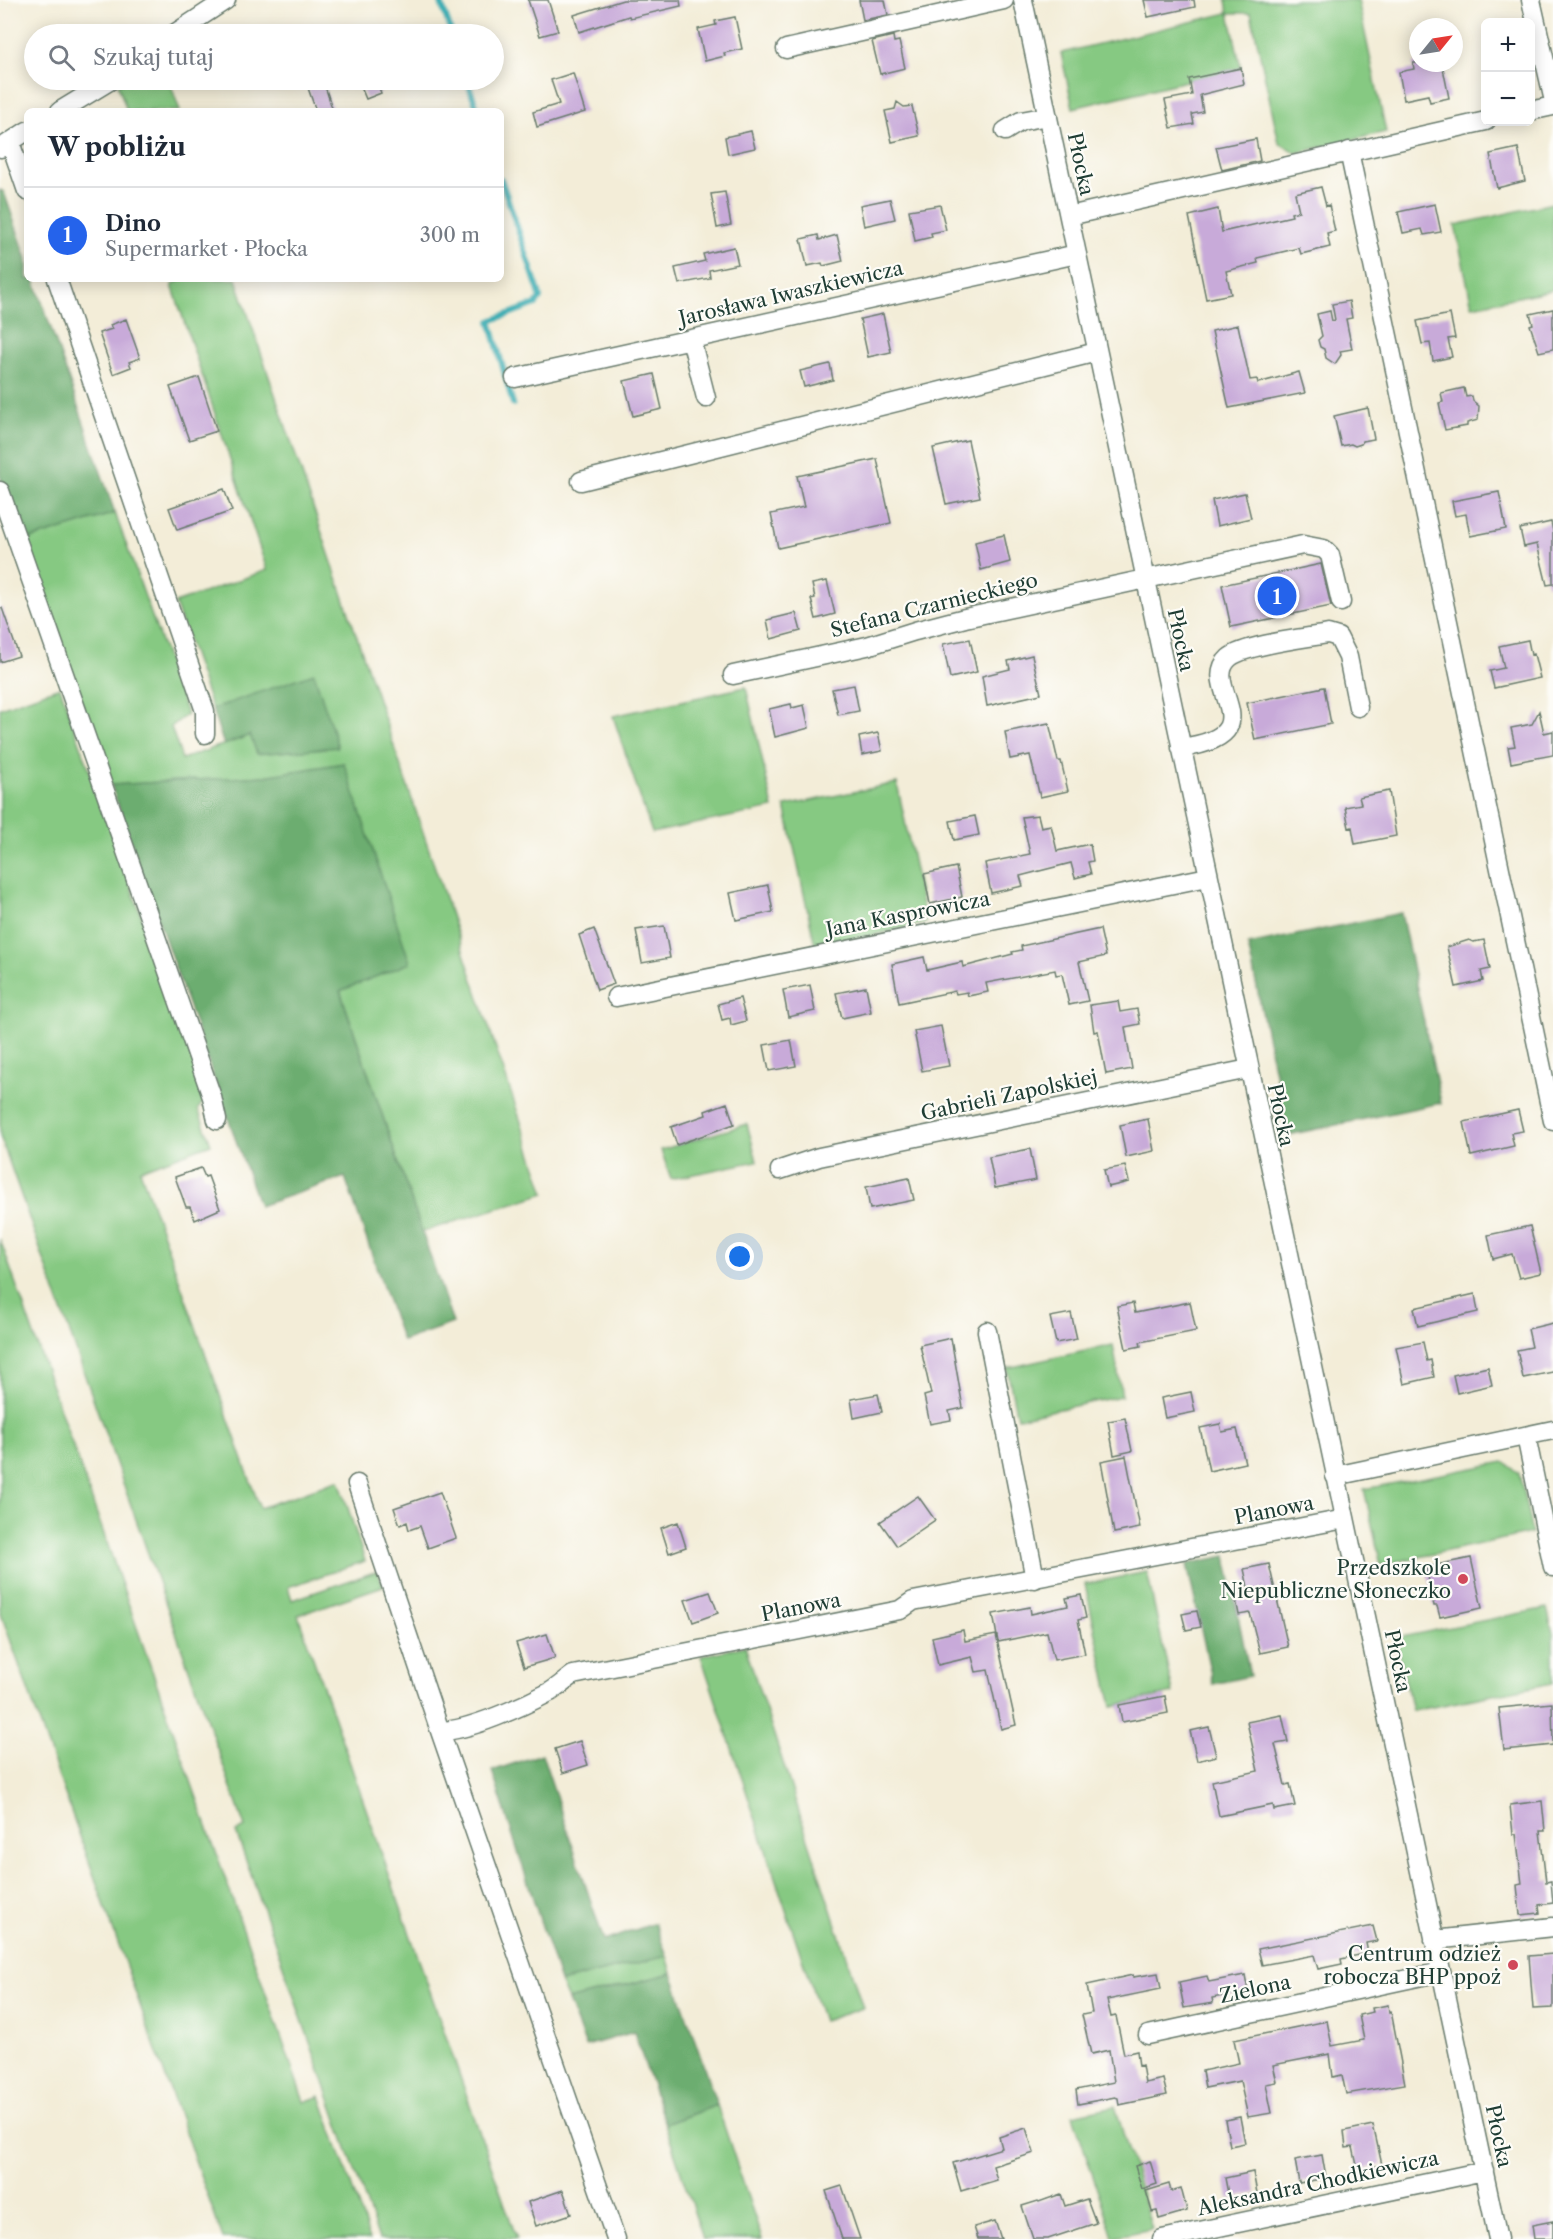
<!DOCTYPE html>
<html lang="pl">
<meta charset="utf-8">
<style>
body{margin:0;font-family:"Libre Caslon Text",serif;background:#f2f2f3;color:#1f2937}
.controls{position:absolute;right:18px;top:18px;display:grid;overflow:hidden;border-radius:9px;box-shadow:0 3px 15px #0003}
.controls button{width:54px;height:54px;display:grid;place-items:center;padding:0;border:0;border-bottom:2px solid #e0e1e3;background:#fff;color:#1f2937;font:30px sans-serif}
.compass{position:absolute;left:1409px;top:18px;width:54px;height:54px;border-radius:50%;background:#fff;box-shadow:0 3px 15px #0003;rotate:60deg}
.you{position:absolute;left:740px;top:1257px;width:21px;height:21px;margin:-15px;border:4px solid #fff;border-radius:50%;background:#1a73e8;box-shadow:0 0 0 9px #1a73e833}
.badge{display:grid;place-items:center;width:39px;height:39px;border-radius:50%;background:#2563eb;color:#fff;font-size:20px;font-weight:700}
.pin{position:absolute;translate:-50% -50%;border:3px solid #fff;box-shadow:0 2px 6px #0006}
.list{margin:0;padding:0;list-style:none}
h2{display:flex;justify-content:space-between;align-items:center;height:78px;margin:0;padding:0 24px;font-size:26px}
h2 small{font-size:20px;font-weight:400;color:#747a83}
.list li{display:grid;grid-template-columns:39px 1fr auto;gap:18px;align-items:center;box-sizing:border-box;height:96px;padding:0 24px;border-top:2px solid #e0e1e3}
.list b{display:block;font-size:22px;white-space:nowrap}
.list p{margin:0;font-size:20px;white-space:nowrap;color:#747a83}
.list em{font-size:20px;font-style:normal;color:#747a83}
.icon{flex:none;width:33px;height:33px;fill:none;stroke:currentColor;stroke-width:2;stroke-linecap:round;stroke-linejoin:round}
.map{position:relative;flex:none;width:1553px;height:2239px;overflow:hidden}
.search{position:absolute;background:#fff;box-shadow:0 3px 15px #0003;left:24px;top:24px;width:480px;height:66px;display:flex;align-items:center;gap:15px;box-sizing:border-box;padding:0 21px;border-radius:33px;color:#747a83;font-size:22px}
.panel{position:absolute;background:#fff;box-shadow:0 3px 15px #0003;left:24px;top:108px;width:480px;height:174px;border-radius:9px}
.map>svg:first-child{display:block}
.green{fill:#86c982;stroke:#52835b;stroke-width:1.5}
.forest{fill:#6cad70;stroke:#467552;stroke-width:1.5}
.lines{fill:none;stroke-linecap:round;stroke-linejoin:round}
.stream{stroke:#3caeb4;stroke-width:6}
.building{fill:#c8aad9}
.minor-casing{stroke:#697b6d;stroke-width:21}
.minor{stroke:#fff;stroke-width:18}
.poi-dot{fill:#d1495b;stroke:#fdfcf7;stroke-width:2}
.labels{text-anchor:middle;stroke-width:4.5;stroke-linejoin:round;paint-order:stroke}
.street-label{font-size:20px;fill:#1f3d34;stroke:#fdfcf7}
.poi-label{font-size:20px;fill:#1f3d34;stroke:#fdfcf7;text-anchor:end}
</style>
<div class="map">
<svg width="1553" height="2239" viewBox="0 0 1553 2239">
<rect width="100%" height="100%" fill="#fdfcf7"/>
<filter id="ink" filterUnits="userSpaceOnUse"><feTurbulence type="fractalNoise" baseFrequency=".0167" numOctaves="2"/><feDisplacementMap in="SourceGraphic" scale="12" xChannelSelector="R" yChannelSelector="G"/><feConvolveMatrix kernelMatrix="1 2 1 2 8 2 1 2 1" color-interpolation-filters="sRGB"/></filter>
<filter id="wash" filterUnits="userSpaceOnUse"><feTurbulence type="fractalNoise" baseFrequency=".008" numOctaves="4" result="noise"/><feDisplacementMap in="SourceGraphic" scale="24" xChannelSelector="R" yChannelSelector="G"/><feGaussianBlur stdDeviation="1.35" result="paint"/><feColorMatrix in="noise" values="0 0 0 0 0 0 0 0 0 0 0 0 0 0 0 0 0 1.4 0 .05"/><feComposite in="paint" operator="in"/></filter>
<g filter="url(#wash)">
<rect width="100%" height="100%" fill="#f3edd8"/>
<!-- green -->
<path class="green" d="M1226,0h132l28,132 -90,21 -17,-10 -28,-130h-22l12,55 -168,40 -12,-55 167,-40z
M126,80h43l11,31h-53l-9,-26z
M1553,203v87l-81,16 -17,-81z
M182,279h54l309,914 -123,39 -82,-242 4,-227 -79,13 -154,9 -88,-244 92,-28 72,201 -16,13 11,32 69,-24 87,11 -126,-37 -37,-106 92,-33 -95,-285z
M60,687l146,411 -8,11 13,35 -71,26 120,338 79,-28 26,81 -77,26 4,13 86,-29 5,15 -85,29 219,624h-138l-143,-407 9,-5 -245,-691v-428z
M746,687l27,121 -121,25 -39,-117z
M897,783l29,140 -56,13 -55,9 -30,-139z
M747,1124l10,37 -86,18 -10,-29z
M0,1239l304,863 16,-6 50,143h-147l-223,-628z
M1113,1345l9,51 -105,22 -10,-50z
M1504,1462l15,11 13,60 -151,32 -17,-76z
M1147,1572l26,121 -61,13 -27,-122z
M1547,1608l6,26v49l-141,28 -16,-73z
M745,1646l118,362 -40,13 -122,-365z
M667,1956l5,17 -104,27 -8,-18z
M717,2105l45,134h-59l-38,-115z
M1115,2106l37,123 -39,8 -40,-122z"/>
<!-- forest -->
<path class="forest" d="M0,190l4,2 23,67v20h7l81,234 -92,28 -23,-66z
M314,673l24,74 -81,7 -7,-19 -26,10 -12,-36z
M344,763l66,200 -70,28 113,332 -51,18 -57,-164 -86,29 -148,-421 154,-9z
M1401,913l40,190 -153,32 -40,-190z
M1226,1556l24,120 -37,8 -26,-120z
M542,1754l62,187 51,-18 12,33 -107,26 -68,-211z
M672,1973l45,132 -52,19 -31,-92 -48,14 -18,-46z"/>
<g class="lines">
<!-- stream -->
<path class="stream" d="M440,0l12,34
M467,80l11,31
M501,179l38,113 1,6 -4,6 -46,17 23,83"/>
</g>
<g id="blocks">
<!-- building -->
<path class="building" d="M528,0h20l10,31 -18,5z
M623,0h57l1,6 -51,12 -1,-2 -50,16 -5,-17z
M859,0h26l3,15 -25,5z
M1144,0h50l1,7 -47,10z
M735,17l7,32 -18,4 1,3 -20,5 -7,-32 18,-4 -1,-4z
M893,36l1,6 5,-1 6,27 -25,6 -8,-33z
M1413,63h29l7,35 -19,4 -2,-7 -24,5 -5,-28 15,-3z
M1241,68l3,16 -44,11 3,17 -11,2 2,10 -23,4 -6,-28 27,-5 -3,-16z
M573,73l12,39 -48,15 -4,-15 26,-8 -8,-24z
M323,80l10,31h-17l-9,-26z
M358,80h18l5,13 -15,6z
M897,102l7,5 8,-1 7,30 -27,6 -7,-31 10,-2z
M751,131l4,17 -27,6 -3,-17z
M1256,139l4,22 -38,9 -6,-23z
M1518,148l7,33 -28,7 -7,-34z
M1321,187l5,19 3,-1 6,26 -8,2 3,14 -29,7 -2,-6 -42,10 1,5 -32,8 5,23 -25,5 -17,-83 29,-7 4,23 70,-16 -1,-3 8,-2 -4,-18z
M725,192l6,33 -14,3 -6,-34z
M890,199l5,20 -31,7 -4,-21z
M1435,204l6,28 -17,3 -2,-6 -19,4 -5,-21z
M940,205l6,25 -15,3 1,4 -17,4 -6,-31z
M818,235l1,5 18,-5 6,26 -20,5 -1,-3 -15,3 -6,-27z
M734,247l4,17 -29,6 1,8 -31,6 -4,-16 30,-7 -2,-7z
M1349,301l3,17 -6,1 6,30 -12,2 1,4 -6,9 -9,-6 -2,-9 -4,-2 -2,-7 4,-4 -5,-22 13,-3 2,10 3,-1 -3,-16z
M1553,309v40l-14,3 -9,-27 3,-1 -3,-10z
M883,314l8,38 -23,5 -8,-38z
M1450,314l5,24 -7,1 4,18 -19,4 -3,-18 -8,1 -5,-23z
M126,319l14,39 -11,4 2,5 -18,7 -14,-41 13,-4 -2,-4z
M1238,325l12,55 7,-1 1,4 41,-11 6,21 -76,15 -17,-77z
M830,364l3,16 -29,7 -4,-16z
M654,374l8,35 -29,7 -9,-35z
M199,377l18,54 -28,9 -19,-53z
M1464,388l2,9 6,-1 1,5 6,5 -1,14 -11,3v3l-22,4 -6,-27 4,-1 -2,-9z
M1368,408l6,31 -11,2 -2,3 -6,2 -4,-2 -10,2 -7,-30z
M968,440l12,57 -34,7 -13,-56z
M877,459l14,64 -113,25 -7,-34 33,-7 -7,-31z
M224,489l8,22 -55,19 -8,-22z
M1499,492l7,37 -36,7 -4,-22 -11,2 -3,-15z
M1245,493l6,25 -34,8 -5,-26z
M1551,522l2,9v53l-6,1 -10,-41 -13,3 -4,-18z
M1004,535l6,27 -29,8 -6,-28z
M1321,564l10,42 -100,21 -9,-42z
M827,581l8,33 -19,5 -5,-20 4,-1 -3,-14z
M0,608h2l17,48 -19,6z
M796,613l5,18 -30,8 -4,-19z
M970,639l7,33 -27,6 -7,-34z
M1528,640l3,15 3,-1 6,24 -46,10 -4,-17 14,-3 -5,-22z
M1032,655l9,39 -54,12 -5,-30 28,-7 -2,-8z
M854,685l5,26 -21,4 -6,-26z
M1324,687l7,37 -76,16 -8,-37z
M791,704l1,4 12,-3 5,23 -34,9 -6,-28z
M1539,711l5,22 9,-2v24l-42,8 -3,-16 7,-1 -4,-18 21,-4z
M1049,723l9,38h3l7,30 -28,6 -10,-42 -20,4 -5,-27z
M878,733l4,18 -20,4 -3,-18z
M1389,791l7,45 -41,8 -3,-17 -3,1 -4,-21 16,-3 -2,-7z
M1038,815l3,12 10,-2 6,26 33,-7 3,17 -5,1 3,12 -16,4 -4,-15 -51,13 3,10 -32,7 -6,-30 45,-9 -8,-37z
M975,816l4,19 -25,5 -4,-19z
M956,867l6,30 -32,7 -6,-30z
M768,885l5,27 -37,8 -6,-27z
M664,926l6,32 -28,5 -6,-33z
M594,929l20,55 -17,6 -18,-55z
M1100,929l6,27 -27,6 9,39 -19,4 -7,-31 -6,1 -1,-5 -69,13 2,9 -20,4 -1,-4 -11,2 -1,-3 -56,12 -7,-39 32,-7 3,13 35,-8 1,5 50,-13 -1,-2 10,-2 -1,-4z
M1469,940l4,2 11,-2 6,29 -9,2 2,10 -27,6 -9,-40z
M810,985l5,26 -27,6 -5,-27z
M866,987l5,25 -29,6 -6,-25z
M740,998l6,23 -15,4 -1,-7 -8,2 -4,-16z
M1118,1001l2,11 17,-3 3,15 -15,3 7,42 -26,5 -8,-43 -4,1 -4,-27z
M941,1026l8,40 -27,5 -8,-40z
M791,1040l5,26 -27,5 -5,-26z
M727,1103l7,21 -57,21 -6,-18 35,-12 -1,-4z
M1518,1110l5,21 -12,2 3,13 -43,10 -7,-34z
M1148,1119l6,32 -28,6 -6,-32z
M1030,1149l6,31 -41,8 -6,-31z
M1125,1166l4,16 -21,5 -4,-17z
M201,1168l4,9 3,-1 12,33 -25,11 -5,-13h-4l-11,-30z
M909,1178l5,22 -44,9 -4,-22z
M1530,1226l11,47 -22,5 -7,-24 -19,5 -5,-24z
M1475,1294l3,18 -60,14 -4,-18z
M1190,1302l6,29 -56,11 1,4 -15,3 -9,-43 16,-3 2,10z
M1071,1313l6,26 -21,4 -6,-26z
M1553,1323v49l-30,6 -6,-28 15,-3 -4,-18z
M951,1338l12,70 -14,3 2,9 -21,4 -6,-28 7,-2 -11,-49z
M1423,1342l4,19 4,-1 3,17 -30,7 -8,-37z
M1488,1367l4,18 -35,8 -4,-18z
M1191,1392l4,20 -30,6 -4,-20z
M878,1394l4,18 -28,6 -3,-19z
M1125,1418l7,33 -18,4 -6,-34z
M1220,1424l2,8 15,-3 8,34 -36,8 -9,-43z
M1126,1456l14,72 -26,5 -13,-72z
M440,1492l16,46 -28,10 -8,-22 -11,4 -2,-8 -7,3 -6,-17z
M918,1496l17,24 -38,26 -17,-24z
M678,1522l8,25 -17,6 -8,-25z
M1471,1558l11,50 -42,9 -3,-11h-3l-8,-39z
M1269,1564l19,83 -28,6 -10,-40 -11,2 -4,-20 14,-3 -5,-23z
M710,1592l8,21 -25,9 -8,-22z
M1081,1595l5,23 -8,2 7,34 -31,6 -7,-28 -49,10 -5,-28 37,-7 1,7 37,-8 -2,-8z
M1197,1611l4,16 -15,3 -4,-16z
M963,1630l2,11 31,-6 20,90 -15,4 -13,-59 -12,2 -4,-15 -34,8 -6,-28z
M547,1634l8,24 -31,9 -8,-24z
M1165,1696l3,17 -46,9 -3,-17z
M1552,1703l1,42 -49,5 -5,-42z
M1282,1715l6,27 -13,2 10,41 5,-1 5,22 -21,4 -1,-5 -54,11 -7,-35 46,-10 -11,-49z
M1209,1727l7,29 -19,5 -7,-30z
M580,1741l8,24 -25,8 -8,-24z
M1542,1801l3,30h-5l6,51 5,-1 2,22 -14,2 1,8 -20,2 -3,-30 5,-1 -6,-50h-3l-3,-29z
M1373,1926l4,15 -11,2 2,10 -27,6 1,5 -24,5 -4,-14 -52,10 -4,-16z
M1553,1954v54l-20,1 -4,-53z
M1158,1973l3,16 -54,11 4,17 5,-1 8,38 13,-3 2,15 3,-1 3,18 18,-4 4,16 -48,10 -1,-7 -3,-1 -37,7 -2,-14 38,-8 -5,-32 -18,4 -9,-39 10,-2 -5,-28 46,-10v2z
M1245,1975l3,16 -36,7 1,5 -29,5 -5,-26 28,-6 2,6z
M1388,2005l1,7 2,-1 14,73 -59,10 -4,-19 -9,2 -3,-23 -57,11 4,17 -11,2 6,29 -24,4 -8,-36 -35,7 -3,-17 37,-8 -5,-23 93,-19 5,25 32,-6 -5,-25 14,-3 -1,-4z
M1240,2117l5,26 -15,3 -5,-26z
M1373,2125l9,40 -24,5 -5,-23 -7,1 -2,-17z
M1026,2128l8,25 -41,13 4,14 -36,11 -8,-28 49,-15 -3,-11z
M1322,2155l4,23 -27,5 -4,-23z
M1150,2161l7,23 -15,5 -7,-23z
M1253,2172l4,21 -28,6 -4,-21z
M1169,2184l2,7 10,-3 6,23 -28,8 -2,-8 -5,1 -6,-21z
M842,2186l18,53h-18l-16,-48z
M563,2190l8,24 -35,12 -8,-24z
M1061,2194l4,12 22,-7 9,24 -48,16h-15l-11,-33 16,-5 1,1z
M995,2221l6,18h-23l-4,-12z
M1553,2221v18h-19l-2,-14z"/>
</g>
</g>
<g filter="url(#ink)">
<use href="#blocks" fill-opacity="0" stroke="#697b6d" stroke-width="1.5"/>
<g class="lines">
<defs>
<path id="minor" d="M1023,0l475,2239
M1531,0l22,97
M174,34l52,-34
M786,49l218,-49
M60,111l51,-31
M1530,111l23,-5
M1005,131l16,-10 27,-5
M10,142l17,49
M1,148l26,-17
M1349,151l204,970
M1069,216l417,-95
M57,279l148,432v23
M691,339l15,59
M515,378l562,-124
M581,481l516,-129
M0,491l212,606 5,23
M733,675l134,-29 48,-15 50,-13 338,-73 21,4 6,6 11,47
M1181,748c96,-14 17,-62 48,-90 15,-13 76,-20 99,-24l10,3 10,20 10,50
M616,997l592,-120
M780,1170l39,-13 430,-88
M987,1331l48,248
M1526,1436l27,131
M1335,1476l218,-46
M357,1484l83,247 176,508
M440,1731c29,0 83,-25 110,-39 8,-5 15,-11 23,-17l327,-65 13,-9 432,-82
M1434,1940l119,-13
M1148,2035l293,-63
M1162,2239l322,-68"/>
</defs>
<!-- minor casing -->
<use href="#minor" class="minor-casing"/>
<!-- minor -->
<use href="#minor" class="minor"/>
</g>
</g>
<!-- markers -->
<g class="poi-dot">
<circle cx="1463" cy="1579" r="6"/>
<circle cx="1513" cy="1965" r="6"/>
</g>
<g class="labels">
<!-- street labels -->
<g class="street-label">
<text transform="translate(1081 164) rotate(78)" y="7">Płocka</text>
<text transform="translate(791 293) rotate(-13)" y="7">Jarosława Iwaszkiewicza</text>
<text transform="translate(934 605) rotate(-14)" y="7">Stefana Czarnieckiego</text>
<text transform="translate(1181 640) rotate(78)" y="7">Płocka</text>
<text transform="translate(908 914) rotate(-11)" y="7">Jana Kasprowicza</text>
<text transform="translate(1009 1095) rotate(-12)" y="7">Gabrieli Zapolskiej</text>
<text transform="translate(1281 1115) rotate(78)" y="7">Płocka</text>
<text transform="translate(1274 1510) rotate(-11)" y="7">Planowa</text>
<text transform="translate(801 1607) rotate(-11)" y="7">Planowa</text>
<text transform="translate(1398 1661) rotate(78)" y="7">Płocka</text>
<text transform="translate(1255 1989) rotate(-12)" y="7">Zielona</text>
<text transform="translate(1499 2136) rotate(78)" y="7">Płocka</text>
<text transform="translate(1318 2183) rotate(-12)" y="7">Aleksandra Chodkiewicza</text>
</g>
<!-- poi labels -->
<g class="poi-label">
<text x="1451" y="1575">Przedszkole<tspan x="1451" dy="23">Niepubliczne Słoneczko</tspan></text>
<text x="1501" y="1961">Centrum odzież<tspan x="1501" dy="23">robocza BHP ppoż</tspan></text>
</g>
</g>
</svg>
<div class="controls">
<button>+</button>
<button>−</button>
</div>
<svg class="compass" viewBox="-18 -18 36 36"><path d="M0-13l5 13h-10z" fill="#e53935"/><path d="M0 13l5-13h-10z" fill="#747a83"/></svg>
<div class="you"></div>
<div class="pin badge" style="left:1277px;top:596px">1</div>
<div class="search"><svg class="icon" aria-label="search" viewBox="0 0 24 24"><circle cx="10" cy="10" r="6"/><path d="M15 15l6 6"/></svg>Szukaj tutaj</div>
<section class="panel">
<h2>W pobliżu<small></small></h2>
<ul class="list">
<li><span class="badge">1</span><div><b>Dino</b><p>Supermarket · Płocka</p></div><em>300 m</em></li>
</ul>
</section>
</div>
